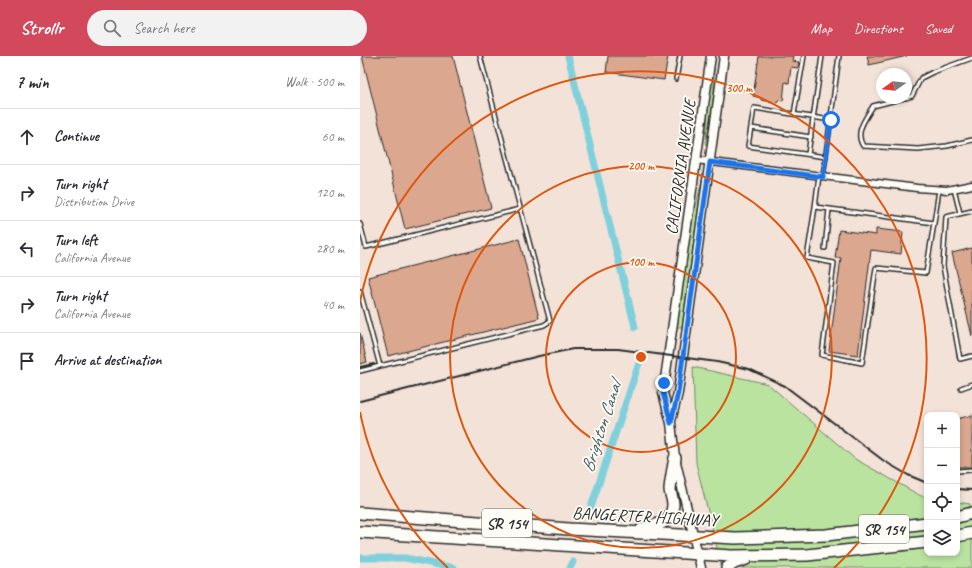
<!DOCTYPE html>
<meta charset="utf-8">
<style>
body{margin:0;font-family:Caveat,sans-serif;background:#f2f2f3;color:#2b2b33}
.controls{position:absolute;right:12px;bottom:12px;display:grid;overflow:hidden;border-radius:8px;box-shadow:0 2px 6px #0003}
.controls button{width:36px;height:36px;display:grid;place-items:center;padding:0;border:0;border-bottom:1px solid #e1e1e2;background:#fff;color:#2b2b33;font:20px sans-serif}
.compass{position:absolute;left:516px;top:12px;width:36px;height:36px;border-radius:50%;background:#fff;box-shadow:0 2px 6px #0003;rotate:256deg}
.stop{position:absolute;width:12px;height:12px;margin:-9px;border:3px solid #1a73e8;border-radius:50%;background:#fff}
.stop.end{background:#1a73e8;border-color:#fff;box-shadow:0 1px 4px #0008}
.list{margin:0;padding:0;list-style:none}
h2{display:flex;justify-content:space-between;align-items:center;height:52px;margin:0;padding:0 16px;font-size:17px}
h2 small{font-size:13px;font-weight:400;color:#7c7c81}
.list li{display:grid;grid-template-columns:26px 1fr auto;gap:12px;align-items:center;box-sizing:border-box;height:56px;padding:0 16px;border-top:1px solid #e1e1e2}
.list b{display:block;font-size:15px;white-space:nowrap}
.list p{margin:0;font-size:13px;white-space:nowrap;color:#7c7c81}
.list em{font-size:13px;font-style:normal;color:#7c7c81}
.icon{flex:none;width:22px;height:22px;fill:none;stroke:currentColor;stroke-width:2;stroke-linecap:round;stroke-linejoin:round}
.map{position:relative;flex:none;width:612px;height:512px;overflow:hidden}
header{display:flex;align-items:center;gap:24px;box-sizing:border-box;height:56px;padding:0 20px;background:#d1495b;color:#fff}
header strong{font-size:19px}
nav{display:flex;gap:22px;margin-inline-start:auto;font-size:14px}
.search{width:280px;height:36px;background:#f2f2f3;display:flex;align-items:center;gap:10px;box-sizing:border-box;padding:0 14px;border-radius:22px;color:#7c7c81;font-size:15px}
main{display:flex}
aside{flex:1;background:#fff}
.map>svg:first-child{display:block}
.green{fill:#bae3a0;stroke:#728766}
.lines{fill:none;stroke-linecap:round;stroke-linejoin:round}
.canal{stroke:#80d0dc;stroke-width:7}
.building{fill:#dba78f;stroke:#2b2b2b}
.lane-casing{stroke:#2b2b2b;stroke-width:6}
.street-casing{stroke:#2b2b2b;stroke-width:9}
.secondary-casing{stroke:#2b2b2b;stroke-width:11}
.highway-casing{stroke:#2b2b2b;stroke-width:14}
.lane{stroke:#fdfcf7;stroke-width:3}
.street{stroke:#fdfcf7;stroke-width:6}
.secondary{stroke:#fdfcf7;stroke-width:8}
.highway{stroke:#fdfcf7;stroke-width:11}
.rail{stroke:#2b2b2b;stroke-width:2}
.route{stroke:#1a73e8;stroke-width:5}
.ring{fill:none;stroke:#df570e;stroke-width:2}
.labels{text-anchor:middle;stroke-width:3.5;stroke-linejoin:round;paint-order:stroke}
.shield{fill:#fdfcf7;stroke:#6a6a68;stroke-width:1}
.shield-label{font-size:16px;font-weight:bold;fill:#2b2b2b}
.street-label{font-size:17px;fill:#2b2b2b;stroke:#fdfcf7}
.water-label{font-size:18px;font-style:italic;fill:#445d60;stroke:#fdfcf7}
.centre{fill:#df570e;stroke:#fdfcf7;stroke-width:2}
.ring-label{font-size:12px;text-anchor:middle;font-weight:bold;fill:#df570e;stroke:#fdfcf7;stroke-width:3.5;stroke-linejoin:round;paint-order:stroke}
</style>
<header>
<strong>Strollr</strong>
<div class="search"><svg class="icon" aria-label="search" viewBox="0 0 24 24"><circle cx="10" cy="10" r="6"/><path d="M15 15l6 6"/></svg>Search here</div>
<nav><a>Map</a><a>Directions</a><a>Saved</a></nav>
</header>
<main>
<aside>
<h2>7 min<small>Walk · 500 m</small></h2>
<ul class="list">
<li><svg class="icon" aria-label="ahead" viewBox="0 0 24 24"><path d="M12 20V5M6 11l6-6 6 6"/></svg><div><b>Continue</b></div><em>60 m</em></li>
<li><svg class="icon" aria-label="right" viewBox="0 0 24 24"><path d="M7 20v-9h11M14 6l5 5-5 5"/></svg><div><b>Turn right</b><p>Distribution Drive</p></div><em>120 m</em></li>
<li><svg class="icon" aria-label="left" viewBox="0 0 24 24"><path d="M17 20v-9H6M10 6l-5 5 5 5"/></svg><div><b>Turn left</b><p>California Avenue</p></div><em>280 m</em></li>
<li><svg class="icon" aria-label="right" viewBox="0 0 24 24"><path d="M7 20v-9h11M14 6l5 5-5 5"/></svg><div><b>Turn right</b><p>California Avenue</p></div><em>40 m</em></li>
<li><svg class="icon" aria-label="arrive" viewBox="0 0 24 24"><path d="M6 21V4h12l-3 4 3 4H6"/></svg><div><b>Arrive at destination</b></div></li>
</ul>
</aside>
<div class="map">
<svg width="612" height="512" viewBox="0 0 612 512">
<rect width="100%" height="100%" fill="#f3e2d8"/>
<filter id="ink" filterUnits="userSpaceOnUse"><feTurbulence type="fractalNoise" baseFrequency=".025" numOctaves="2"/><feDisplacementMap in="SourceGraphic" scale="8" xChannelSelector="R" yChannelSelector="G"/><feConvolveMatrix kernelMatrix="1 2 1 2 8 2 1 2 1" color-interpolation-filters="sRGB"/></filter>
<g filter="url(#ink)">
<!-- green -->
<path class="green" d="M354,12v26l-8,51 2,-40z
M342,124l-20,147h-5l15,-106z
M333,311l75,17 87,75 66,37 6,1v56h30v-51l13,2 2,9v55h-250l-26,-105z"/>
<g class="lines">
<!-- canal -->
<path class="canal" d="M208,0l67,271
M231,451l50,-150
M0,502h45l49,10
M210,512l3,-6"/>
</g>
<!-- building -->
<path class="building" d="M2,0h91l38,152 -86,21z
M248,0h60l-4,24 -58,-8z
M399,0h34l-1,5 7,1 -1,6 -7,-1 -2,16 -4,-1 -2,19 -5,-1 -1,3 -16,-3v-2l-8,-2z
M507,0h40l-38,9z
M516,173l27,3 -2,22 -30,-4 -13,105 -29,-4 12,-93h-6l4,-28 37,5z
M159,183l20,79 -151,38 -20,-79z
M612,192v88l-20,-83z
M0,277l7,29 -7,2z
M612,359v52h-15v-48z"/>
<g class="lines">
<defs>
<path id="lane" d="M316,23l4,-23
M544,42l-31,8c-7,12 -19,26 -10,40l55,3 29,-3 25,-6
M546,42l6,-2 9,-18 12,-6 39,-14
M434,58l10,-58
M391,72l60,9
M448,98l14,-98
M466,101l-78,-11 6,-38 77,12
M459,120l-4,31 119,16 5,-33
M463,121l16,-121
M594,133l6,24
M455,151l-8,51 27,5 -12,92 40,8 14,-95 50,5 8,-50
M612,155l-26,6 -3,49 17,93 12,-3
M0,168l6,23 154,-38
M465,192l4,-39
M0,235l20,75
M0,315l184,-46 6,-4 -70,-265
M601,332l11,-4
M597,415l15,-1"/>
<path id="street" d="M336,104l221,28 30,2 25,-5"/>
<path id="secondary" d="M311,365l7,-28 46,-337
M341,512l-26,-110 -4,-35 -8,-30 48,-337"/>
<path id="highway" d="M0,457l209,16 166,9 91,-3 101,-12
M597,461l15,-4
M282,473c15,-4 31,-6 31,-25 0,-5 -3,-10 -3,-15 1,-10 3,-21 5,-31
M0,476l371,24 76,-1 120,-13
M597,480l15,-3
M367,512l7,-5 12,-4"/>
</defs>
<!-- lane casing -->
<use href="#lane" class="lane-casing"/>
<!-- street casing -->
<use href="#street" class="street-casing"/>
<!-- secondary casing -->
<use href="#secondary" class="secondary-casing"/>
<!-- highway casing -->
<use href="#highway" class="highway-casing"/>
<!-- lane -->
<use href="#lane" class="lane"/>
<!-- street -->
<use href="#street" class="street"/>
<!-- secondary -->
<use href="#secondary" class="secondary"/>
<!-- highway -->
<use href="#highway" class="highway"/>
<!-- rail -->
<path class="rail" d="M0,311l14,-3
M0,345l179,-45 34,-7h45l99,13 32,7 36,17 99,75 24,14 19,8
M597,433l15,1"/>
</g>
</g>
<g class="lines" filter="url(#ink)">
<!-- route -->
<path class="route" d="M304,327l-1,10 8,30 7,-30 32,-231 113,15 8,-57"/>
</g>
<!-- distance rings -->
<g class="ring">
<circle cx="281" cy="301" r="95"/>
<circle cx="281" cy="301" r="191"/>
<path d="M88 512A286 286 0 0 1 0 356M0 246A286 286 0 1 1 474 512"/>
</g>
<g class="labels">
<!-- shield labels -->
<g class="shield">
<rect x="122" y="453" width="50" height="28" rx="3"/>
<rect x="499" y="459" width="50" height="28" rx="3"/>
</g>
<g class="shield-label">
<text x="147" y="473">SR 154</text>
<text x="524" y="479">SR 154</text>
</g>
<!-- street labels -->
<g class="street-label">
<text transform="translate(320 111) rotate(-82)" y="6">CALIFORNIA AVENUE</text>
<text transform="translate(285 460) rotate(3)" y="6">BANGERTER HIGHWAY</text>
</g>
<!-- water labels -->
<g class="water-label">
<text transform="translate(241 371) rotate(-72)" y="6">Brighton Canal</text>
</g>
</g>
<circle cx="281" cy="301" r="6" class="centre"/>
<g class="ring-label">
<text x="379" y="36">300 m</text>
<text x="281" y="114">200 m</text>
<text x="281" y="210">100 m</text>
</g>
</svg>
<div class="controls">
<button>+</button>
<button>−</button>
<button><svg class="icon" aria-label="locate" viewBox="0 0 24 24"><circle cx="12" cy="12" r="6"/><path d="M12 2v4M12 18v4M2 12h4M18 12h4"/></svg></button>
<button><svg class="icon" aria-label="layers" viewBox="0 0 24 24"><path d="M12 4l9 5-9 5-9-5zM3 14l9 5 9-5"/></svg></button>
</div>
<svg class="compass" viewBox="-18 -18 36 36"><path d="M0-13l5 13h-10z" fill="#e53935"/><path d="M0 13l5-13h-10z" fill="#7c7c81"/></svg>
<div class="stop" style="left:471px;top:64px"></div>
<div class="stop end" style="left:304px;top:327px"></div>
</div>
</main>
